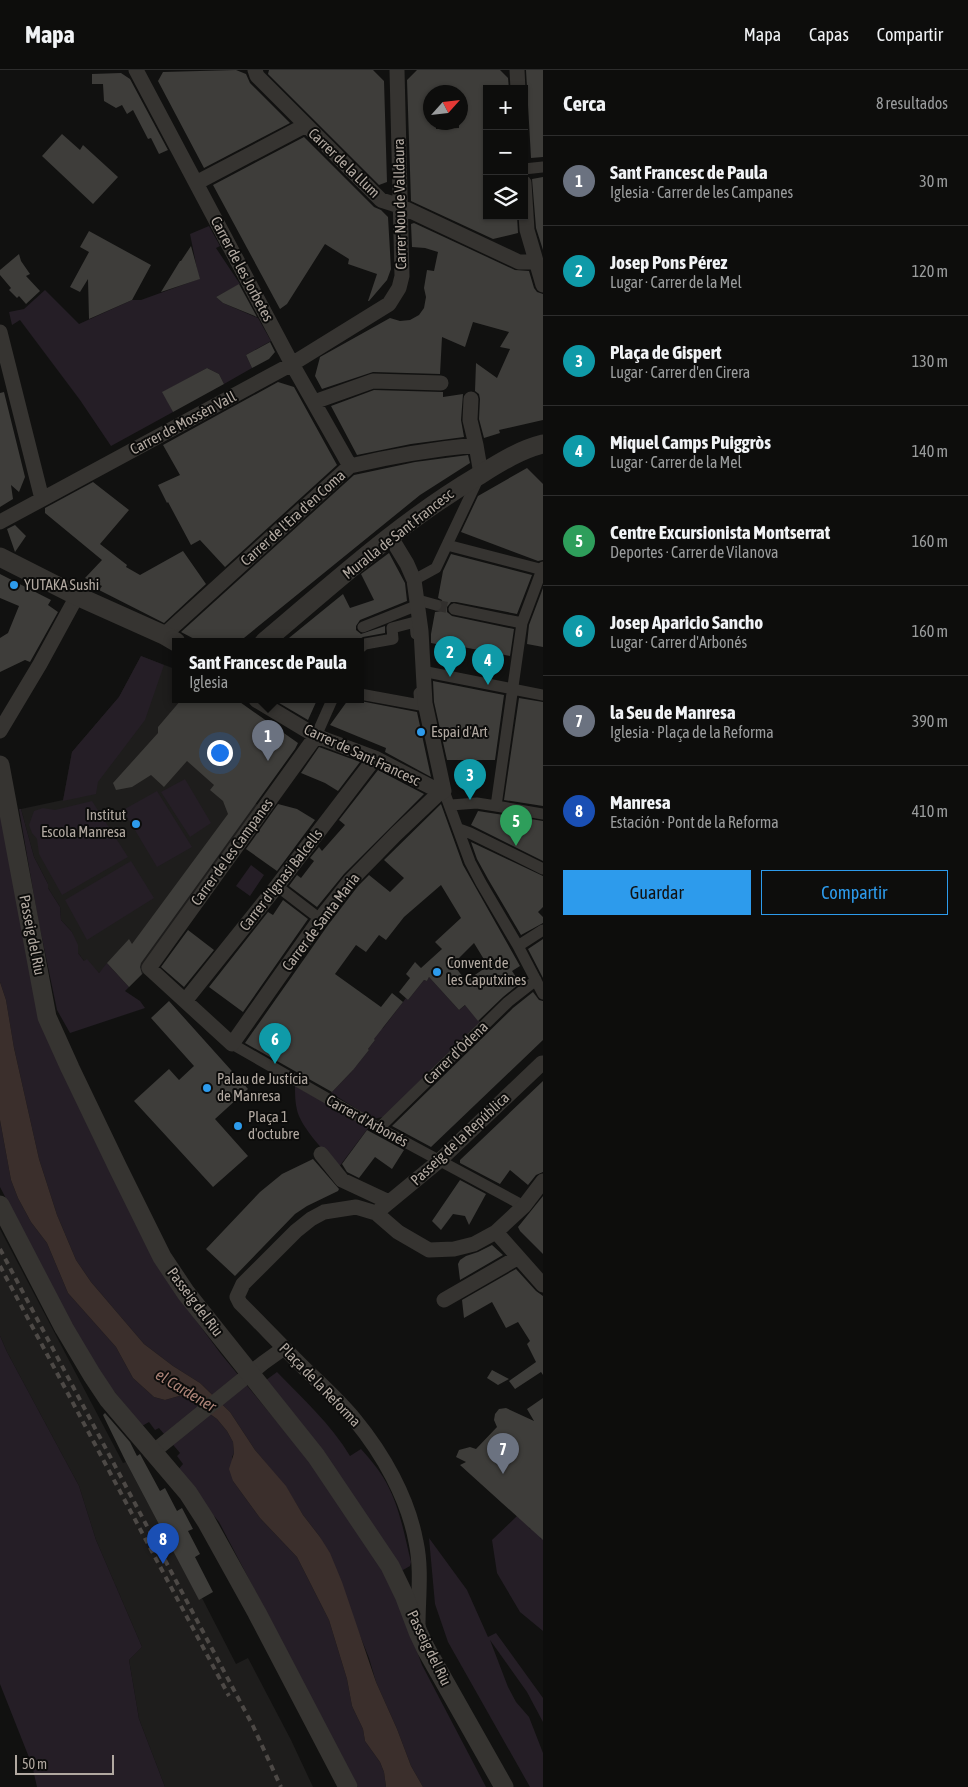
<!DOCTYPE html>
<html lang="es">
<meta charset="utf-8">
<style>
body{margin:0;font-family:"Asap Condensed",sans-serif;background:#161615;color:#f1f3f6}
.controls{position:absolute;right:15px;top:15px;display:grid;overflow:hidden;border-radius:0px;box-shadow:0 1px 4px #0004}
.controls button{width:45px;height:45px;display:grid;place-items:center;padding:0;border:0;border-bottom:1px solid #2d2d2d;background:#0d0d0c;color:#f1f3f6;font:25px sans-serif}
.compass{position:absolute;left:423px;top:15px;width:45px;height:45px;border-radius:50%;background:#0d0d0c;box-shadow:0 1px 4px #0004;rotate:63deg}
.scale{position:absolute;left:15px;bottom:12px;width:99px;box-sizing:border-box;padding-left:5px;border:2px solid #b2a9a1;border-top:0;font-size:14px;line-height:18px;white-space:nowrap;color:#b2a9a1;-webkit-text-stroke:4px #0c0c0b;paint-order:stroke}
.you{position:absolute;left:219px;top:682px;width:18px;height:18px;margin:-12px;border:4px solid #fff;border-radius:50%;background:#1a73e8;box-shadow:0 0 0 8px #1a73e833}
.badge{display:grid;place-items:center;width:32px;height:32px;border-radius:50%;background:#2d9bec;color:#fff;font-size:16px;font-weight:700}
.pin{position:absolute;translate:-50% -41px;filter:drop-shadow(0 1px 2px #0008)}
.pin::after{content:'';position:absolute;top:26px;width:18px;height:15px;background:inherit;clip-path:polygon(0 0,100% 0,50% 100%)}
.popup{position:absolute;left:172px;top:568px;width:192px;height:65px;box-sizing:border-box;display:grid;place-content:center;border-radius:0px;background:#0d0d0c;filter:drop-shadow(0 1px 4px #0005);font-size:16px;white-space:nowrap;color:#9a9c9d}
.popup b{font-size:19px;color:#f1f3f6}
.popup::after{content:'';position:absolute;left:50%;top:100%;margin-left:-10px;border:10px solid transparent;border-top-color:#0d0d0c}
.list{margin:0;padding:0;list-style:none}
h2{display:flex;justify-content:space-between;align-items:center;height:65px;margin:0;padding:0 20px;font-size:21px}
h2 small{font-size:16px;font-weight:400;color:#9a9c9d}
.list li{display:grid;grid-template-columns:32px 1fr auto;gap:15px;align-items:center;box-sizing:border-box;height:90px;padding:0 20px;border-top:1px solid #2d2d2d}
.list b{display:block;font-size:19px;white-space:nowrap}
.list p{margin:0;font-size:16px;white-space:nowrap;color:#9a9c9d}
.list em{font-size:16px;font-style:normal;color:#9a9c9d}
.actions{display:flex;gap:10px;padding:15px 20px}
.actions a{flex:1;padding:11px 0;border:1px solid #2d9bec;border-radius:0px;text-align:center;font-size:18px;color:#2d9bec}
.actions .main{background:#2d9bec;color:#111}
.icon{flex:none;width:28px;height:28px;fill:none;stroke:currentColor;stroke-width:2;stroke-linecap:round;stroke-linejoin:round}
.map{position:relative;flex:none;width:543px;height:1717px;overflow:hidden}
header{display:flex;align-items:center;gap:30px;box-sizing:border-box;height:70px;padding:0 25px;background:#0d0d0c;border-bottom:1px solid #2d2d2d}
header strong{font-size:24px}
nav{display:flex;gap:28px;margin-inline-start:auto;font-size:18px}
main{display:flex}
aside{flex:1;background:#0d0d0c}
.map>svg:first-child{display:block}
.built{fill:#1e1d1c}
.green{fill:#251e26}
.water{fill:#3b2f2c}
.building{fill:#3e3d3a;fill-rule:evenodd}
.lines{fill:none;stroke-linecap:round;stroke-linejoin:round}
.pedestrian-tunnel{stroke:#312f2d;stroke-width:11;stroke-dasharray:11 5.5;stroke-linecap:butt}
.pedestrian{stroke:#363431;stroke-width:11}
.minor{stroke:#363431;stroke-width:15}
.tertiary{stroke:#363431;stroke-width:19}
.rail{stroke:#4d4946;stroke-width:4;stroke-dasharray:6 5;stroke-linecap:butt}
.poi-dot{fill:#2d9bec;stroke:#0c0c0b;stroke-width:2}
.labels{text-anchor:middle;stroke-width:4;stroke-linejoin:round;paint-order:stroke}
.street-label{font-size:15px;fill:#b2a9a1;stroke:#0c0c0b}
.poi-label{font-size:15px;fill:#b2a9a1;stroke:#0c0c0b;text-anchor:start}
.water-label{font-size:16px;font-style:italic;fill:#ad8478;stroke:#0c0c0b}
</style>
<header>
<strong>Mapa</strong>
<nav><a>Mapa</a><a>Capas</a><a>Compartir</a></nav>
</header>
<main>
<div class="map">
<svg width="543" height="1717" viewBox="0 0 543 1717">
<rect width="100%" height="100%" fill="#111110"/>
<!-- built -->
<path class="built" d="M141,586l34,13 1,31h7l-5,5 75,96 7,6 -113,163 -18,17 -21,-23 -9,9 -15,-12 -6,-8 -6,-21 -11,-12 -1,-13 -12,-19v-4l-14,-27 -13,-48 42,-9 9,-48 47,-55z
M0,1159l123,234 3,-1 73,137 3,-1 34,66 12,-6 43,82 22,47h-148l-26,-68 -10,-59 13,-13 -46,-107 -17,-54 -72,-134 -7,-16z"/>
<!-- green -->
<path class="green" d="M209,156l11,20 -4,2 24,36 -24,13 7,6 35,15 13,23 -25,14 6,13 -28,16 -5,-10 -12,-6 -44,24 10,20 -62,34 -31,-46 -60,-80 -8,5 -3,-13 15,-3 21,-19 34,34 53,-24h9l58,-21 -9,-45z
M141,586l23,9 -19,55 -47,62 -2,12 -33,7 9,-49 47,-55z
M185,709l26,44 -21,14 -29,-45z
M157,721l35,56 -35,20 -34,-57z
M92,731l36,56 -66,38 -23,-41 -2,-15 -5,-6 -3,-8 5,-14 9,-3 12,2z
M0,736l29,150 148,339 44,59 90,109 78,112 33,90 64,122h-63l-12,-21 -14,-37 -21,-47 -7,-24 -49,-121 -17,-22 -17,-28 -31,-37 -25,-38 -30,-29 -27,-17 -29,-22 -53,-62 -15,-22 -19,-45 -18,-56 -25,-111 -8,-48 -6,-18z
M19,739h2l13,48 14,27v4l12,19 1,13 11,12 6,13v8l6,8 3,-2 12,14 8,-10 22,24 -4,4 15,10 5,7 -75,25 -13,-23 -19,-91z
M131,791l23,37 -67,42 -22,-40z
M251,795l13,10 -14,21 -14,-10z
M429,907l30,33 25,-19 -10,24 7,8 -93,93 -15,3 -42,-26 22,-23 -7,-11 10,7 13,-16 -1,-1 7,-9 -9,-7 17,-5 23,-30 2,2 16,-20 3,1z
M295,1016l74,41 -30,40c-12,-13 -38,-39 -42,-57 -2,-8 -2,-16 -2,-24z
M0,1050l11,60 7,18 13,24 16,21 21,50 48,54 17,31 21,19 11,3 14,-4 9,2 29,21 10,12 6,11 1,11 -2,4 1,24 27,37 37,39 32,63 18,59 5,27 11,23 2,12 15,21 4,10 2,15h-28l-139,-265 -42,-51 6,-7 -6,-8 3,-3 -21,-25 -4,2 -6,-8 -7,4 -50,-62 -92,-177z
M0,1266l7,16 72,134 17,54 46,107 -13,13 10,59 26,68h-128l-5,-22 -32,-81z
M277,1302c26,27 54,52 73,84l11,-7c8,9 16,18 22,28 16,26 21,56 28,85l-1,4 -7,4 -3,-1 -138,-186z
M517,1446l2,2 2,-2 10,9 -2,2 1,2 3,-2 9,8 -2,3 3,1v92l-23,-19 -23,-39 -5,-33z
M429,1468l38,52 21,47 8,-4 47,65v24l-16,-30 -37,-52 18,47 8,15 13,15 14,36v34h-13l-82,-145 -13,-38z"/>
<!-- water -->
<path class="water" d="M0,912l6,18 8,48 25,111 18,56 19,45 15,22 53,62 29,22 27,17 30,29 25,38 31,36 17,29 17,22 10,16 12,29 34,100 21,47 14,37 12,21h-37l-2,-15 -4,-10 -15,-21 -2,-12 -11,-23 -5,-27 -18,-59 -32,-63 -37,-39 -27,-37 -4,-12 5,-16 -1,-11 -6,-11 -10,-12 -29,-21 -9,-2 -14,4 -11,-3 -21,-19 -17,-31 -48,-54 -21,-50 -16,-21 -13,-24 -7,-18 -11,-60z"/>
<!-- building -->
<path class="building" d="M236,0l10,4 4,9 40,40 -86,45 -46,-87 5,-9z
M269,0h104l11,11 3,101 -8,3 -111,-111z
M417,0h83l8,8 1,11h-22v127h30l1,17 -25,6 -82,-38 -4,-121zM430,22h30v30h-1v6l-23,1v-7h-6z
M526,0h17v87l-12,1z
M121,3l9,6 38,71 -9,4 -8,-16 -3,1 -15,-29 -6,4 -5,-9 -6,3 -12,-7 -1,-17h-11v-10z
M62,64l18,16 3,-5 35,32 -25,27 -51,-48z
M304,67l70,70 7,3 7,7 3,52 -4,11 -18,21h-1l9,-27 -29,-10 1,-5 -24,-15 -38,60 -7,5 -67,-124z
M543,107v73l-7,-22 -4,-49z
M414,153l101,47 14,1 5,17 3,4 6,2v126l-44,10 1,3 -16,5 -5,-19 1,-20 -1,-5 -4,-3 1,-28 21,15 13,-29 -10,-2 9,-15 -36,-10 -8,25 -23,-10 -2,37 -67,-2 -51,17 -7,-13 5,-19 70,-39 10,3 10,-1 9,-5 5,-7 2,-11 -2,-9 3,-18 7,1 4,-19 -13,-4 -13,-1 -1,-23z
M89,161l62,34 -19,35 -43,19 -1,-40 -8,13 -10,-5 19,-35 -9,-5z
M191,176l9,33 -39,13 19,-31h1z
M19,184l2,7 9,13 -4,2 14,15 -14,13 -7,-8 -2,2 -8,-8 2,-2 -11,-13v-5z
M239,214l18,33 -34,-14 -7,-6z
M270,272l5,10 -6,7 -17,9 -6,-13z
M207,298l12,6 5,10 -51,28 -11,-20z
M278,312l16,5 43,78 -112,102 -25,-27 -9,5 -23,-43 -1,1 -9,-18 22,-10 -17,-30z
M374,320l69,2v5l20,-3 -2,26 3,17 -53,7 -54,11 -26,-49z
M4,322l21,85 -6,15 -8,-7 2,14 -13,8v-114z
M468,385l2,8 -50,32 -181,147h-39l-19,-10 173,-157 61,-13z
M527,398l16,16v76l-5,1 -77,-29 17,-36z
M93,412l36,28 -29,34 27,21 -1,2 14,8 43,-24 23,33 -42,39 -65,-33 3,-4 -17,-8 17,-18 -57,-47v-5z
M15,455l11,11 -11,16 -8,-23z
M389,483l16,30 2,18 -47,19 -4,6v4l5,4 24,-8v7l-22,4 -8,5h-71l59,-48 7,14 24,-8 -13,-26z
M451,484l81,21 -15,39 -61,-12h-5l-4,5v5l5,4 62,13 -4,27 -63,-12v2l-16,-3v-9l4,-22 6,-1 2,-4 -1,-7 -4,-2 5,-27z
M0,504l51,26 -3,5 10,7 -28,50 -5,-2 -25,12v-34l8,-5 11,-27 -19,-8z
M543,518v59l-16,-3 2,-19z
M433,611l71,14 -9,65h-48l-13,-58z
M519,628l24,4v104l-39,-6z
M181,630h56l61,43 -3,6 -154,214 -1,4 2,7 -13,13 -22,-24 22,-24 3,5 96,-130 -5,-13 -13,-11 4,-5 -27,-24 -23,26 -13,-12 -19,12 -16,3 -3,-7 45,-50v-6z
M274,630h43l-9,20z
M348,630h7l62,12 14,65 -46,-25 1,-4 -56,-23z
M319,677l41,15 -22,29 -13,-8 -24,-10z
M378,700l46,24 -80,80 -27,33 -28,-21 8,-11 4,3 13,-17 -4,-3 9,-11 3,4 23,-26 -6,-5z
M278,734l19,5 18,11 -38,51 -31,-22z
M441,734l22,61 57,101 -8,5 8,12 -17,14 -25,24 -13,-16 -6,5 -30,-33 -2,4 -3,-1 -16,20 -9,-8 11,-14 -4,-4 9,-12 6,6 21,-19 -7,-7 26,-24 -20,-33 -37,32 -18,23 -7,-5 -13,17 -10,-7 -21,29 46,33 11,-14 11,9 -29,37 1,1 -7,9 1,1 -16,20 -21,22 -87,-49 83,-118 30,-39 11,-11 21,17 14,-14 -20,-18zM474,873l14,23 -22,15 -13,-17z
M478,741l65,10v40l-72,-36z
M471,772l72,34v31l-5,5 5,5v6l-22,12 -33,-56 -11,-20z
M283,830l25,19 -65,93 -34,-25 59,-75 5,3z
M188,860l26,20 -30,37 -23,-20z
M543,869v39l-15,-29z
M533,922l6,8 4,1v39l-112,107 -39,-21 121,-118z
M169,931l79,88 -33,30 33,37 -35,31 -79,-86 35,-32 10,11 15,-14 -43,-48z
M543,1011v91l-7,3 -8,10 -18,-15 -10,14 -40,-21v-3z
M367,1060l37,20 -12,19 -17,-12 -16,21 -12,-6 -5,-8z
M313,1089l26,30 -1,2 -31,15 -12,8 -60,62 -29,-27 54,-57 22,-18z
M460,1110l26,14 -17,31 -4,-9 -12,-2 -12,16 -9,-9z
M543,1126v58l-23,-23 -2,-4z
M492,1175l11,10 -43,25 -2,-16 2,-4 6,-4 12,-4z
M516,1199l20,22 7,5v79l-2,-3 -26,17 -6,-8 27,-19 -9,-18 3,-3 -12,-19 -12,6 -14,-26 -28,16 -2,-18z
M492,1300l17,9 -11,6 -11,-7z
M543,1328v142l-83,-75 6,-3 -10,-5 3,-7 11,-3 6,2 21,-22 -3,-7 1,-6 4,-5 7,-1 28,13 -7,-12z
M105,1343l25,29 7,14 3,-2 20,37 5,-3 12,23 5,-3 11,21 -5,2 12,23 -5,3 18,35 -14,8 -73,-138 -23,-47z"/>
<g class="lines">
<!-- pedestrian-tunnel -->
<path class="pedestrian-tunnel" d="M436,535l18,4"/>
<!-- pedestrian -->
<path class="pedestrian" d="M524,99l19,-2
M447,475l96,25
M414,510l22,-12 43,-91
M418,530l18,5
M454,539l68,14
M363,557l55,-22
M360,578l5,-4 28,-5 -1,-11 23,-6 1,12
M422,601l121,24
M360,624l60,11 -1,-12
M316,666l16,-36
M444,721l26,71 11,21 37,63 25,48
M451,735l26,-2 19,3 26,-183 21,-56
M496,736l47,8
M459,759l11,4 73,36
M277,816l43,33
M518,876l25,-16
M232,974l147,84 145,78
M379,1058l129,-126 28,-22"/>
<!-- minor -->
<path class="minor" d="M136,0l156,294 58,102
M255,0l2,6 124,124 19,6 119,56h16
M517,0l1,19
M196,113l110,-58
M524,113l3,47 16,55
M0,262l42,167
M471,329l-1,21 6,25
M314,332l59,-21 68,2
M0,452l292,-158 97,-60 10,-16 3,-12 -5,-206
M390,466l17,28 7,16 7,51 4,72 19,88
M164,565l186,-169c42,-10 84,-17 126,-21l5,29
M256,630l60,36 59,22 58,30 11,3
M0,661l40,-67 37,-68
M316,666l-167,232 83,76 88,-125 31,-39 45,-46 40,-38 8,-5
M185,931l92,-115 98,-128
M321,1084l21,26 47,22
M376,1143l63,-52 103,-98 1,1
M496,1162l47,53
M444,1230l73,-42
M153,1382l110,-89 21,-15
M418,1556c0,-28 4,-57 -2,-84 -8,-44 -33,-88 -61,-122 -17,-21 -37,-38 -56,-57 -20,-20 -39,-40 -59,-60l-3,-6 6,-13 53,-53 15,-12 13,-7 32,-5 20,6 22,19 31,18 25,-1 20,-5 22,-12 28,-26 19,-25"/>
<!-- tertiary -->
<path class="tertiary" d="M0,487l77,39 87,39 12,7
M264,572c69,-58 136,-120 214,-166 21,-13 41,-26 65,-32
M0,695l47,252 23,51 48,100 44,89 24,36 130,163 74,110 14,29 14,37 8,17 78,138
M0,1135l64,123 28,47 16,24 80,94 18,28 51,92 91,174"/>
<!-- rail -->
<path class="rail" d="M0,1179l253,477 28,61
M0,1196l229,430"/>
</g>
<!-- markers -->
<g class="poi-dot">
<circle cx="14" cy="515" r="5"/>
<circle cx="421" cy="662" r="5"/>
<circle cx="136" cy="754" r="5"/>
<circle cx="437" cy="902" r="5"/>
<circle cx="207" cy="1018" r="5"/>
<circle cx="238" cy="1056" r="5"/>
</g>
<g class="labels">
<!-- street labels -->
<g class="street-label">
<text transform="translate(344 93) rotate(44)" y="5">Carrer de la Llum</text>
<text transform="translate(400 134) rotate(-91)" y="5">Carrer Nou de Valldaura</text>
<text transform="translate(242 199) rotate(62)" y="5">Carrer de les Jorbetes</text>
<text transform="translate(183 353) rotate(-28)" y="5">Carrer de Mossèn Vall</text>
<text transform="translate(293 448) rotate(-42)" y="5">Carrer de l'Era d'en Coma</text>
<text transform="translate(398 464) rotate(-38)" y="5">Muralla de Sant Francesc</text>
<text transform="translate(362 685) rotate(25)" y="5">Carrer de Sant Francesc</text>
<text transform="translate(232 782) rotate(-54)" y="5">Carrer de les Campanes</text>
<text transform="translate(281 810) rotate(-52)" y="5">Carrer d'Ignasi Balcells</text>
<text transform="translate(321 852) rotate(-53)" y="5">Carrer de Santa Maria</text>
<text transform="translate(32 865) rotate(79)" y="5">Passeig del Riu</text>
<text transform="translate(456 983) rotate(-44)" y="5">Carrer d'Òdena</text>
<text transform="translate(367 1051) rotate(29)" y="5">Carrer d'Arbonés</text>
<text transform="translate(460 1069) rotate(-43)" y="5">Passeig de la República</text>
<text transform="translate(195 1232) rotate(53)" y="5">Passeig del Riu</text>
<text transform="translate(320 1315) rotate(46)" y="5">Plaça de la Reforma</text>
<text transform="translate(429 1578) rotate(64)" y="5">Passeig del Riu</text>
</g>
<!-- poi labels -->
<g class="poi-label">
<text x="24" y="520">YUTAKA Sushi</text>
<text x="431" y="667">Espai d'Art</text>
<text x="126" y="750" text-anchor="end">Institut<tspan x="126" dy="17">Escola Manresa</tspan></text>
<text x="447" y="898">Convent de<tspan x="447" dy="17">les Caputxines</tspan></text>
<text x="217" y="1014">Palau de Justícia<tspan x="217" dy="17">de Manresa</tspan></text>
<text x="248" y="1052">Plaça 1<tspan x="248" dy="17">d'octubre</tspan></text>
</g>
<!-- water labels -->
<g class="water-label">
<text transform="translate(186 1320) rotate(31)" y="6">el Cardener</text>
</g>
</g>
</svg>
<div class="controls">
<button>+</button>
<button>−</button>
<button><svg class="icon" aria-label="layers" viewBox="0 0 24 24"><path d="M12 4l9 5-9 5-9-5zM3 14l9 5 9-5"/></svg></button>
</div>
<svg class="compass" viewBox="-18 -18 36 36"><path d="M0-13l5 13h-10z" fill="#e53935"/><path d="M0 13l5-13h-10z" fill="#9a9c9d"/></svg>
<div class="scale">50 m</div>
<div class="you"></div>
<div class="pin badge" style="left:268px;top:691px;background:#6b7280">1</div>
<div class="popup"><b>Sant Francesc de Paula</b>Iglesia</div>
<div class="pin badge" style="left:450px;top:607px;background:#0f9aa8">2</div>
<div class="pin badge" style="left:470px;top:730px;background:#0f9aa8">3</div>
<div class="pin badge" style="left:488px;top:615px;background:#0f9aa8">4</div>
<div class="pin badge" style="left:516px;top:776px;background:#2e9e5b">5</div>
<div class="pin badge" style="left:275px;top:994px;background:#0f9aa8">6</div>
<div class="pin badge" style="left:503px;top:1404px;background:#6b7280">7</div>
<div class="pin badge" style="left:163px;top:1494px;background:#1a4fb4">8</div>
</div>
<aside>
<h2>Cerca<small>8 resultados</small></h2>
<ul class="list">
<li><span class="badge" style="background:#6b7280">1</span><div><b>Sant Francesc de Paula</b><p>Iglesia · Carrer de les Campanes</p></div><em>30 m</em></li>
<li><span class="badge" style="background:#0f9aa8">2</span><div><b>Josep Pons Pérez</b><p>Lugar · Carrer de la Mel</p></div><em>120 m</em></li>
<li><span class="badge" style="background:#0f9aa8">3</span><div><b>Plaça de Gispert</b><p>Lugar · Carrer d'en Cirera</p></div><em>130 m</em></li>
<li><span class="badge" style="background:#0f9aa8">4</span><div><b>Miquel Camps Puiggròs</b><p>Lugar · Carrer de la Mel</p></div><em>140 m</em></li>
<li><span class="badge" style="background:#2e9e5b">5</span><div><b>Centre Excursionista Montserrat</b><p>Deportes · Carrer de Vilanova</p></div><em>160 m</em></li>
<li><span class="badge" style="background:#0f9aa8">6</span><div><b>Josep Aparicio Sancho</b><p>Lugar · Carrer d'Arbonés</p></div><em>160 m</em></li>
<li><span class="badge" style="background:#6b7280">7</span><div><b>la Seu de Manresa</b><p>Iglesia · Plaça de la Reforma</p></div><em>390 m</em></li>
<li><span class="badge" style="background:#1a4fb4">8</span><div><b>Manresa</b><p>Estación · Pont de la Reforma</p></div><em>410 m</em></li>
</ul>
<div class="actions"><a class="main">Guardar</a><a>Compartir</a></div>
</aside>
</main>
